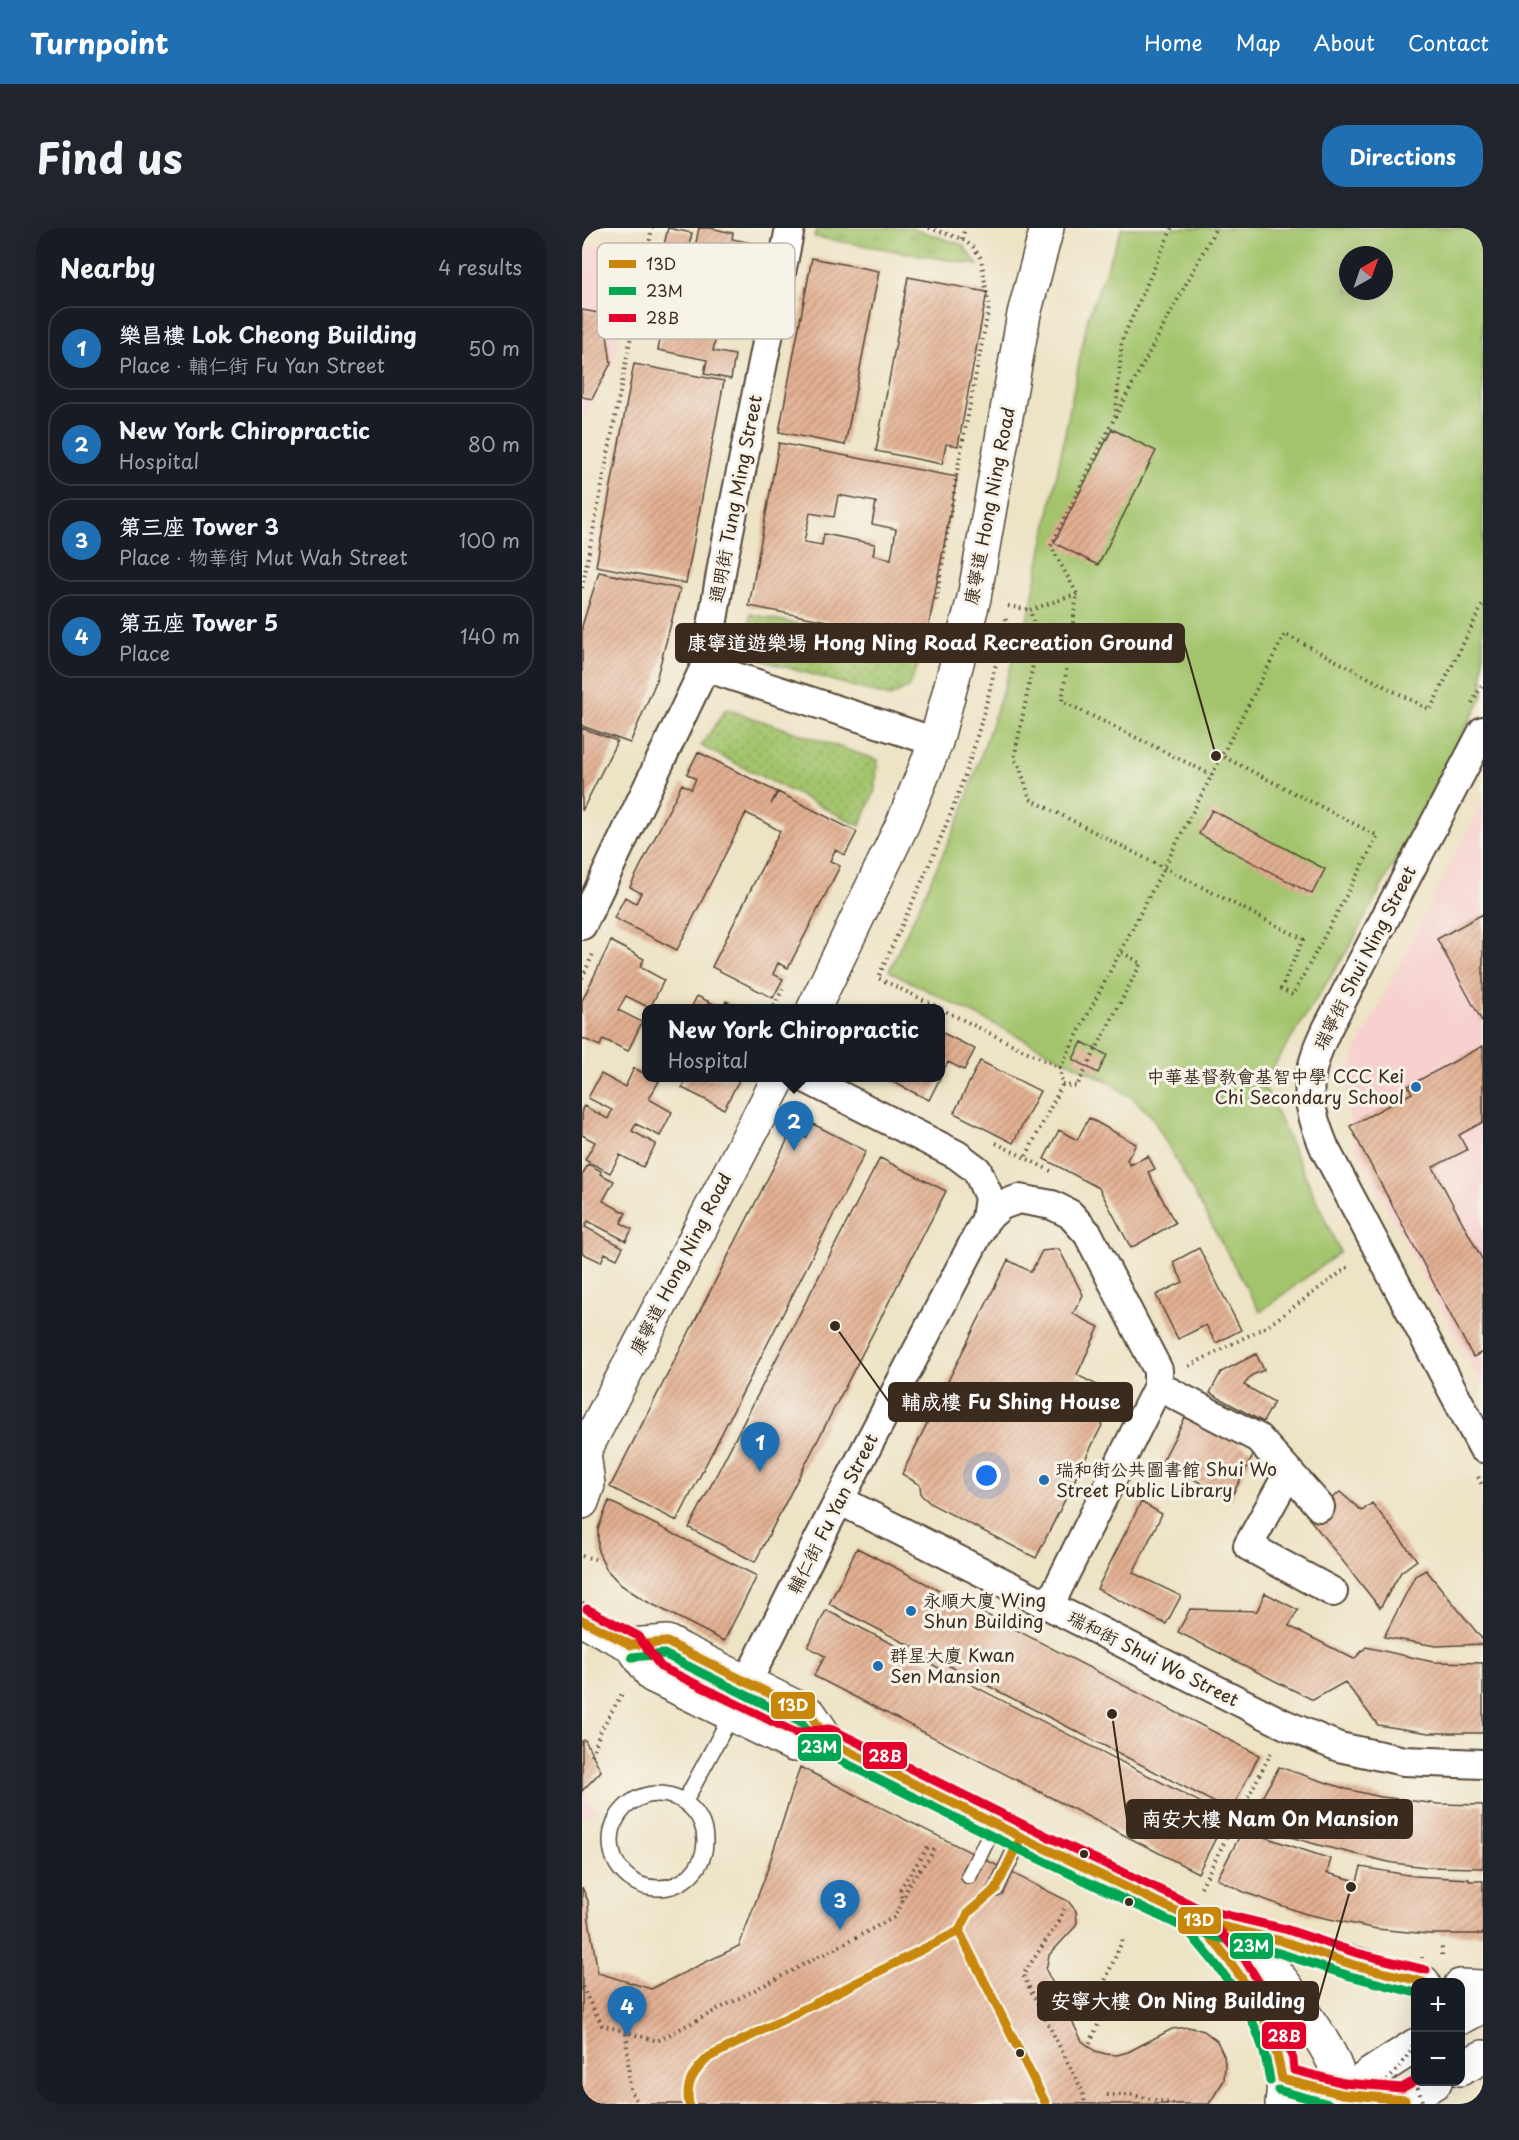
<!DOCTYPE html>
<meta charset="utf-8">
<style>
body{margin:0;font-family:"Playpen Sans","LXGW WenKai TC",sans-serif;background:#20242c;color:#f1f3f6}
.controls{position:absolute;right:18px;bottom:18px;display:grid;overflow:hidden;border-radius:12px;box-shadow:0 6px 24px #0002}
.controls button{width:54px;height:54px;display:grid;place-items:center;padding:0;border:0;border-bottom:2px solid #363941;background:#171b24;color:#f1f3f6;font:30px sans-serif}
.compass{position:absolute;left:757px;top:18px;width:54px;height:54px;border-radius:50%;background:#171b24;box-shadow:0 6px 24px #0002;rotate:40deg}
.you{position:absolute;left:405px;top:1248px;width:21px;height:21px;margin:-15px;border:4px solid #fff;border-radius:50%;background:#1a73e8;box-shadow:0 0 0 9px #1a73e833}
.badge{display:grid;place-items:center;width:39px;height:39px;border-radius:50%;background:#1f6fb2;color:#fff;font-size:20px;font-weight:700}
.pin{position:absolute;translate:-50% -50px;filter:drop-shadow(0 2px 3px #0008)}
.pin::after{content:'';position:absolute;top:32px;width:21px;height:18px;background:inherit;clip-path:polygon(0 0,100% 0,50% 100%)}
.popup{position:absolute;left:60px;top:776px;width:303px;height:78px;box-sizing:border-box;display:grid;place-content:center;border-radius:12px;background:#171b24;filter:drop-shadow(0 2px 4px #0005);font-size:20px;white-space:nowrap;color:#9ea1a6}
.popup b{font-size:22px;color:#f1f3f6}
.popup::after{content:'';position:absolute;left:50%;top:100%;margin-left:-12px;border:12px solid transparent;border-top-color:#171b24}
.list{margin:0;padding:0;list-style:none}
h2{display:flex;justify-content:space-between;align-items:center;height:78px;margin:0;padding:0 24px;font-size:26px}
h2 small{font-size:20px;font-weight:400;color:#9ea1a6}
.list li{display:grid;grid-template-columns:39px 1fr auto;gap:18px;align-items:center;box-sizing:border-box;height:84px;margin:0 12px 12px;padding:0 12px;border:2px solid #363941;border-radius:24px}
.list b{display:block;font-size:22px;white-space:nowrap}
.list p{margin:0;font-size:20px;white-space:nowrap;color:#9ea1a6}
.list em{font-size:20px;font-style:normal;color:#9ea1a6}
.map{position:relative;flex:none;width:901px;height:1876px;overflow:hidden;border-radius:24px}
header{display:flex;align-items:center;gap:36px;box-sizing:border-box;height:84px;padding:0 30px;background:#1f6fb2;color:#fff}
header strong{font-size:28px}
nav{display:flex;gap:33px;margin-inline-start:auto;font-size:21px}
.intro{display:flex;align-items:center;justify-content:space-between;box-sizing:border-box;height:144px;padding:0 36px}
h1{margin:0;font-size:42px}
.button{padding:15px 27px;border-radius:24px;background:#1f6fb2;color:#fff;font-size:21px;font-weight:700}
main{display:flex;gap:36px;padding:0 36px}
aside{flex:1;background:#171b24;border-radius:24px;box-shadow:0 6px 24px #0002}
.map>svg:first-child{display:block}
.built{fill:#f7d0cf}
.grass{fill:url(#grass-dots);stroke:#6f7745;stroke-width:1.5}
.park{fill:url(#park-tufts);stroke:#6f7745;stroke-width:1.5}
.pitch{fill:#a3c46c;stroke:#6f7745;stroke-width:1.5;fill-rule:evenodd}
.building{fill:url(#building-hatch);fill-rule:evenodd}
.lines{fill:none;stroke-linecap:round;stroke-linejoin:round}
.lane-casing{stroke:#564637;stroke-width:18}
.street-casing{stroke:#564637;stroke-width:32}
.secondary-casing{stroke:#564637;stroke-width:36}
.path{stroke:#564637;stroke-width:4;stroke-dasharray:1.5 4.5;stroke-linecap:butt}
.lane{stroke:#fff;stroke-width:15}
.street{stroke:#fff;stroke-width:28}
.secondary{stroke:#fff;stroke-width:33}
.path-bridge{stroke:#564637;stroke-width:4;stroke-dasharray:1.5 4.5;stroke-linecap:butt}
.bus-1-casing{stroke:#f7f3e8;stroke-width:14}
.bus-2-casing{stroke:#f7f3e8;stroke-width:14}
.bus-3-casing{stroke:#f7f3e8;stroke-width:14}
.bus-1{stroke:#c88708;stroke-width:9}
.bus-2{stroke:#00a651;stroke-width:9}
.bus-3{stroke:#e4002b;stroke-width:9}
.poi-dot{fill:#1f6fb2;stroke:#f7f3e8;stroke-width:2}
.bus-dot{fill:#3b2a1e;stroke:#f7f3e8;stroke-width:2}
.labels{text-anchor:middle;stroke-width:6;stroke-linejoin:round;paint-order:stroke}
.street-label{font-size:18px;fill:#3b2a1e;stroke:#f7f3e8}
.poi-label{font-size:18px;fill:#3b2a1e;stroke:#f7f3e8;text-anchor:start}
.key{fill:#f7f3e8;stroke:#bfb7ab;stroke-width:1.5}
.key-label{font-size:16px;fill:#3b2a1e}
.leader{fill:none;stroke:#3b2a1e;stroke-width:2}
.callout-dot{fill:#3b2a1e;stroke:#f7f3e8;stroke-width:2}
.callout{fill:#3b2a1e;stroke:#3b2a1e;stroke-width:2}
.callout-label{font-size:20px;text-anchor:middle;font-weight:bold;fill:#fff}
.line-badge{stroke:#f7f3e8;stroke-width:2}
.badge-label{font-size:16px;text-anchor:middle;font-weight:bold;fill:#fff}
</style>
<header>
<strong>Turnpoint</strong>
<nav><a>Home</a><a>Map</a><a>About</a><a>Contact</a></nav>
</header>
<div class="intro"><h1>Find us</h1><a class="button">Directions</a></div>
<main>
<aside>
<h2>Nearby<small>4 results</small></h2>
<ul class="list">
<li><span class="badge">1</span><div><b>樂昌樓 Lok Cheong Building</b><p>Place · 輔仁街 Fu Yan Street</p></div><em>50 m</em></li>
<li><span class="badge">2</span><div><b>New York Chiropractic</b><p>Hospital</p></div><em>80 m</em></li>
<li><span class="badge">3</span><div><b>第三座 Tower 3</b><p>Place · 物華街 Mut Wah Street</p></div><em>100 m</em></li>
<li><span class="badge">4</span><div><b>第五座 Tower 5</b><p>Place</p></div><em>140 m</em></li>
</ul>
</aside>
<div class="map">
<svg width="901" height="1876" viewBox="0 0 901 1876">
<defs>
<pattern id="grass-dots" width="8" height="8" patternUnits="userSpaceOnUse" patternTransform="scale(1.5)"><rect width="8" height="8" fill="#a3c46c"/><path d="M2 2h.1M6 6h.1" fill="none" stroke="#869f58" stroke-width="1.8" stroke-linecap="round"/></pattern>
<pattern id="park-tufts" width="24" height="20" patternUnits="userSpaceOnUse" patternTransform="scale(1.5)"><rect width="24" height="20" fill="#a3c46c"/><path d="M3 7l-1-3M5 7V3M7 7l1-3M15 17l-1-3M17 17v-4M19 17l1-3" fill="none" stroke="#869f58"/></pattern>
<pattern id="building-hatch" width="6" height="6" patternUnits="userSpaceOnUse" patternTransform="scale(1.5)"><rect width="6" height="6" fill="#e3b092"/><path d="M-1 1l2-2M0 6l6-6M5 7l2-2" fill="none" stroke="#b98f77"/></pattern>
</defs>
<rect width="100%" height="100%" fill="#f7f3e8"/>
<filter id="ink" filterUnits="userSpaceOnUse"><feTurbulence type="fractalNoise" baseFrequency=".0167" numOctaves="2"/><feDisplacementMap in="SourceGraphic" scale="12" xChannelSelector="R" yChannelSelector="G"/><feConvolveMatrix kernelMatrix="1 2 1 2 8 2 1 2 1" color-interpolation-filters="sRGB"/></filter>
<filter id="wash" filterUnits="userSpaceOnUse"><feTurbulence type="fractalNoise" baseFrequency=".008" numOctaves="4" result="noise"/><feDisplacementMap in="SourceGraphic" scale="24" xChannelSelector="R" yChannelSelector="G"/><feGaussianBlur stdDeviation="1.35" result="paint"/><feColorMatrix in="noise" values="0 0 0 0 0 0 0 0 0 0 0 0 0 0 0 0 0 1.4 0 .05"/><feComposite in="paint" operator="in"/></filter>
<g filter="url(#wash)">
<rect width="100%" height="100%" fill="#ede3c5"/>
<!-- built -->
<path class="built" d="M58,9l-25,122 -33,60v-172z
M901,572v587l-127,-238 -6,-23 -2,-23 1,-31 8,-23z
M0,1555l15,28 -15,8z"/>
<!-- grass -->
<path class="grass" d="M168,386l175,36 -17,38 -18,9 -129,-37 -12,-22z
M144,481l152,51 -3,30 -15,36 -159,-80z"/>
<!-- park -->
<path class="park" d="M236,0h93l52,17 15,20 -164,-28z"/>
<!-- pitch -->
<path class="pitch" d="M540,0h361v468l-133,250 -87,137 77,169 -80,60 -108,-195 -17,-17 -27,-18 -219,-111 72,-156 69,-205 58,-293zM766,27h36v36h-36z"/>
<g id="blocks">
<!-- building -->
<path class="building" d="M86,0l24,5 -3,13 6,1 4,-19h11l23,5 -1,6 25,5 -10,51 -83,-17 6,-28 -7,-1z
M230,30l67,13 -34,174 -66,-13z
M326,49l79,15 -29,154 -12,-2 -4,20 -66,-13z
M136,73l26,5 -4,24 -22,-4 -5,25 22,4 -4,24 -27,-5 3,-14 -49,-10 9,-45 48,9z
M0,82l22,4 7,49 -19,36 -10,-2z
M52,136l90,17 -38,202 -90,-17z
M530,201l44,22 -58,114 -44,-22z
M197,215l178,34 -31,163 -177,-34zM256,267l38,7 -4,22 24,5 -5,30 -18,-4 2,-11 -51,-10 -2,11 -18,-3 6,-29 24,4z
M17,344l81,17 -25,95 -25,59 -48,-17v-100z
M0,500l35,13 -35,70z
M116,524l79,40 -6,12 7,-12 79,40 -12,23 -10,-5 -5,11 10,5 -52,102 -10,-5 -5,11 10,5 -10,19 -61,-31 68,-136 -18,-10 -16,-8 -69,137 -63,-32 11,-21 11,6 5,-10 -11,-6 52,-103 9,5 5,-10 -9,-5z
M630,582l113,59 -13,25 -113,-60z
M901,686v109l-46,-84z
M29,713l33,18 -4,8 24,13 -14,28 -24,-12 -8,14 24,12 -14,29 -25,-12 -3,7 -18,-8v-37z
M115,768l25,12h-31z
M144,773l15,7h-19z
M359,804l34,17 -11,21 -16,-8 -7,13z
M500,814l25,13 -9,18 -25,-14z
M901,818v76l-24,13 8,15 -34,17 50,94v91l-10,5 -123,-231 62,-33 -4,-7z
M398,833l60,30 -27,52 -59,-30z
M52,840l13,7v3h5l7,3 -10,18 23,13 -12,24 -24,-12 -4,7 24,13 -13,23 -23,-12 -10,18 -25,-13 10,-18 -13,-7v-26l2,-3 24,13 4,-9 -24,-12 13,-24 24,13z
M98,850h60l-16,31 -42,-21 4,-7z
M303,850h55l-11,22z
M507,890l47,26 -9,16 3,5 18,-9 7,13 -7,3 27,51 -44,25 -32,-60 -55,-29 15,-29 18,10z
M231,896l53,27 -189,370 -67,-34 182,-356 14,7z
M298,930l66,33 -191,371 -66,-34z
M6,936l13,7 -1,3 14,7 -11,20 23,12 -5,10 11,6 -6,12 -38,-20 -3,6 38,20 -6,12 -12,-6 -4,9 -19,-9v-77z
M617,1020l42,82 -25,13 -10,-18 -28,14 -22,-44 27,-13 -10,-20z
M477,1021l24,46 -10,19 26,13 -22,48 40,20 -81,163 -105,-54 -10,-9 -1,-10 -18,-11 106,-214 23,12 11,-21z
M674,1126l8,16 -12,5 -8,10 30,17 -11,20 -53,-29 11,-21z
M604,1188l69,36 -25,47 -68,-37z
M758,1264l22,19 10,-8 45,57 -16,12 -21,36 -72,-91z
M27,1273l148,75 -33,65 -80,-41 -23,-15 -14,-15 -9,-19v-22z
M559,1274l21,12 -29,59 48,23 -15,28 -69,-35z
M275,1320l402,207 -28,56 -402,-207z
M844,1342l57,70v4l-47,2 -52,-9 31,-61z
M683,1365l33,17 -9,16 65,33 12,-12 67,15 50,1v70h-54l-51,-8 -33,-43 -32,18 -135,-68 12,-23 67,2z
M244,1382l401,206 -29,57 -384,-197 11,-20 -17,-9z
M3,1512l16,31 -19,20v-50z
M218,1539l268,134 8,10 1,12 -3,5 -25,27 -3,15 36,71 13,10 11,3 11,1 11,-3 44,-23 16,-2 16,4 13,10 7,15 1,8 -1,16 -15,24h-627v-217l6,14 1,19 9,53 53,16 88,-43 26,-69z
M697,1539l67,22 35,8 57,7 45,1v63l-57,-1 -33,-4 -71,-17 -35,-10 -38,-15z
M661,1602l88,29 -4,14 30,8 4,-14 53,9 55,3v2h14v53h-55l-51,-5 -71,-15 -60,-21 -29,-14z"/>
</g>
</g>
<g filter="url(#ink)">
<use href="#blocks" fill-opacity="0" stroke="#564637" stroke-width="1.5"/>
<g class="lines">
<defs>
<path id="lane" d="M29 1613a47 47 0 1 1 94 0a47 47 0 1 1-94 0Z
M103,1573l47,-87
M387,1648l26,-52
M414,1661l25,-52
M700,1851c39,14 78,20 120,21"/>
<path id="street" d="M123,439l231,75
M901,503l-156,298c-23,49 -23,70 -2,120l158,299
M0,697l123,-258 18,-106 67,-333
M223,850l152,77 20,15 12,27 -3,22
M576,1158l100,52 31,34 -41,74 85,46
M707,1244l31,35
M257,1272l445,224 55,23 65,14 79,3
M165,1454l75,-149 164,-314 16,-14 17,-6 33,6 18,9 18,20 70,136v16l-109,220"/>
<path id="secondary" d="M232,780l89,-185 33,-81 38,-144 50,-284 23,-86
M0,1274l6,-17 -4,-33 195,-374
M0,1392l49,25 22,31 35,17 106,52 34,-4
M49,1417l36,-3 15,8 128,64 18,27 193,96 205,97c20,13 40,28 56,47 7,8 12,18 18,27 19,28 45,60 41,96
M648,1700c65,17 128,38 193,54
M624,1706c39,43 86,109 76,170
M878,1758l23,1
M878,1790l23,-12
M878,1841l23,-12
M751,1876l38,-30 45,-29
M816,1876l37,-22"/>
</defs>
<!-- lane casing -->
<use href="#lane" class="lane-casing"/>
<!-- street casing -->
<use href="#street" class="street-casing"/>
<!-- secondary casing -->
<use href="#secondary" class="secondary-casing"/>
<!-- path -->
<path class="path" d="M347,0l33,11 11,8 8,11 8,49 -31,159 -22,137
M380,11l3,-11
M534,183l6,-71 50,-112
M0,360l70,-360
M495,366l-47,16 8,30 -24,119 6,9 10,31 273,140 -22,50 12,6 85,-159 -156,-80
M426,378l22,4
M890,475l11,-20
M630,547l-150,-74 15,-107 -26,-48 65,-131 100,-187
M0,750l11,-24
M192,778l11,-21
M358,780l-62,-30c28,-63 58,-124 82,-189 20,-56 34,-113 46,-171
M359,781l119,59 2,17 -37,73
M478,840l225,-434 145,76 53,-106
M480,857l15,1 64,-123 -20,-11
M414,915l55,28
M607,1138l80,-41 82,-60
M896,1249l5,10
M0,1328l13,3
M10,1527l9,-25 22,-38
M619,1659l70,-134
M318,1661l30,-45
M320,1673l8,-19 20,-25 5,-10
M477,1693l5,-12
M860,1727v-12
M520,1769l-1,-7 23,-53
M508,1815l19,-43 -1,-7 -6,-3"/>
<!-- lane -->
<use href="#lane" class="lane"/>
<!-- street -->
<use href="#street" class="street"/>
<!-- secondary -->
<use href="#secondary" class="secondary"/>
<!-- path-bridge -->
<path class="path-bridge" d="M477,1693l-36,54 60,117 2,12
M840,1754v-25
M0,1759l20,38 55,16 238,-124 7,-16 -2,-12
M47,1794l-3,10 4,57 8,15
M832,1817l2,33
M834,1854l7,22
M525,1867h25l42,9
M778,1876c20,-14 50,-43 56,-68"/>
<defs>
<path id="bus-1" d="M0,1392l49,25 36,-3 143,72 18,27 193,96 172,82 89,22 72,24 69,17
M596,1684l14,7 10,8c39,45 71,92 80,152
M377,1703l87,173
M700,1851l60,15 63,6
M107,1876c-4,-21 5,-33 20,-47l250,-126 10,-19 27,-23 25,-52"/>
<path id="bus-2" d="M50,1429l32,-3 138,69 21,29 193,96 173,82 90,23 71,23 66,17
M602,1699c42,47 77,89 86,154
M696,1862l51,14"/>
<path id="bus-3" d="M5,1381l51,27 23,31 135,66 32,-4 5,1 193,96 174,83 44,49 17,28 24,52 8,21 1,11 50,13 58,5 14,-8
M604,1674l11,6 88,21 72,24 69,17"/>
</defs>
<!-- bus-1 casing -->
<use href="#bus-1" class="bus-1-casing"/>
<!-- bus-2 casing -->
<use href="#bus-2" class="bus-2-casing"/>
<!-- bus-3 casing -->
<use href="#bus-3" class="bus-3-casing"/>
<!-- bus-1 -->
<use href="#bus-1" class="bus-1"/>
<!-- bus-2 -->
<use href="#bus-2" class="bus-2"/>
<!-- bus-3 -->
<use href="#bus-3" class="bus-3"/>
</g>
</g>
<!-- markers -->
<g class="poi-dot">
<circle cx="834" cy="859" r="6"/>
<circle cx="462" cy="1252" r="6"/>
<circle cx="329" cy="1383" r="6"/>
<circle cx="296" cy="1438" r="6"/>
</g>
<g class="bus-dot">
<circle cx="502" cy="1626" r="5"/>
<circle cx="547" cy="1674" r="5"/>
<circle cx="438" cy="1825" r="5"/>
</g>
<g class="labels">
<!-- street labels -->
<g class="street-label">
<text transform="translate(154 271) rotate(-79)" y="6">通明街 Tung Ming Street</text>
<text transform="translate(408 278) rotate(-79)" y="6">康寧道 Hong Ning Road</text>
<text transform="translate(783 730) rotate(-63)" y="6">瑞寧街 Shui Ning Street</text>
<text transform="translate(99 1036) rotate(-63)" y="6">康寧道 Hong Ning Road</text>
<text transform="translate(251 1286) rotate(-63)" y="6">輔仁街 Fu Yan Street</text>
<text transform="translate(571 1431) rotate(27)" y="6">瑞和街 Shui Wo Street</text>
</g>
<!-- poi labels -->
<g class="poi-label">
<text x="822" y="855" text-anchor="end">中華基督教會基智中學 CCC Kei<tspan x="822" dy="21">Chi Secondary School</tspan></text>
<text x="474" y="1248">瑞和街公共圖書館 Shui Wo<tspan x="474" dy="21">Street Public Library</tspan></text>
<text x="341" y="1379">永順大廈 Wing<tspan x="341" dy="21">Shun Building</tspan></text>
<text x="308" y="1434">群星大廈 Kwan<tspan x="308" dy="21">Sen Mansion</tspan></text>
</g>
</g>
<!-- legend -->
<rect x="15" y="15" width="198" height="96" rx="9" class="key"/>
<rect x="27" y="32" width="27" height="8" fill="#c88708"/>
<rect x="27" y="59" width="27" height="8" fill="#00a651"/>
<rect x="27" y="86" width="27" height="8" fill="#e4002b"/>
<g class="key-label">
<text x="64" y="42">13D</text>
<text x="64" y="69">23M</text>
<text x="64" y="96">28B</text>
</g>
<!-- callouts -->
<path class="leader" d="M634 528L602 415M253 1098L307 1174M530 1486L545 1591M769 1659L736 1773"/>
<g class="callout-dot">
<circle cx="634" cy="528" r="6"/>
<circle cx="253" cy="1098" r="6"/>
<circle cx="530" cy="1486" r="6"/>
<circle cx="769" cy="1659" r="6"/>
</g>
<g class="callout">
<rect x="94" y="396" width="508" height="38" rx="6"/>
<rect x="307" y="1155" width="243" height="38" rx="6"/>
<rect x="545" y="1572" width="285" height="38" rx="6"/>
<rect x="456" y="1754" width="280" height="38" rx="6"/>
</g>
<g class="callout-label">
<text x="348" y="422">康寧道遊樂場 Hong Ning Road Recreation Ground</text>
<text x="429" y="1181">輔成樓 Fu Shing House</text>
<text x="688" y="1598">南安大樓 Nam On Mansion</text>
<text x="596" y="1780">安寧大樓 On Ning Building</text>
</g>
<g class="line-badge">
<rect x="188" y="1463" width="46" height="29" rx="6" fill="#c88708"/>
<rect x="215" y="1505" width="45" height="29" rx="6" fill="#00a651"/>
<rect x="280" y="1513" width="46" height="29" rx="6" fill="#e4002b"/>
<rect x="595" y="1678" width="45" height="29" rx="6" fill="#c88708"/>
<rect x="647" y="1704" width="45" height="28" rx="6" fill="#00a651"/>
<rect x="679" y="1793" width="46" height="29" rx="6" fill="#e4002b"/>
</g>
<g class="badge-label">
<text x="211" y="1483">13D</text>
<text x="237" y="1525">23M</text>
<text x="303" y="1534">28B</text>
<text x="617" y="1698">13D</text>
<text x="669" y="1724">23M</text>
<text x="702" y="1814">28B</text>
</g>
</svg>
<div class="controls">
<button>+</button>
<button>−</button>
</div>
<svg class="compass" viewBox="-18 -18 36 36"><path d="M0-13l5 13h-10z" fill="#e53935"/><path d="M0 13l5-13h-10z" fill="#9ea1a6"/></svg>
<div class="you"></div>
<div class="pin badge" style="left:178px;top:1244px">1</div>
<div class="pin badge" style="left:212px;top:923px">2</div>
<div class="popup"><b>New York Chiropractic</b>Hospital</div>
<div class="pin badge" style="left:258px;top:1702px">3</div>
<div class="pin badge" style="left:45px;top:1808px">4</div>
</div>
</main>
